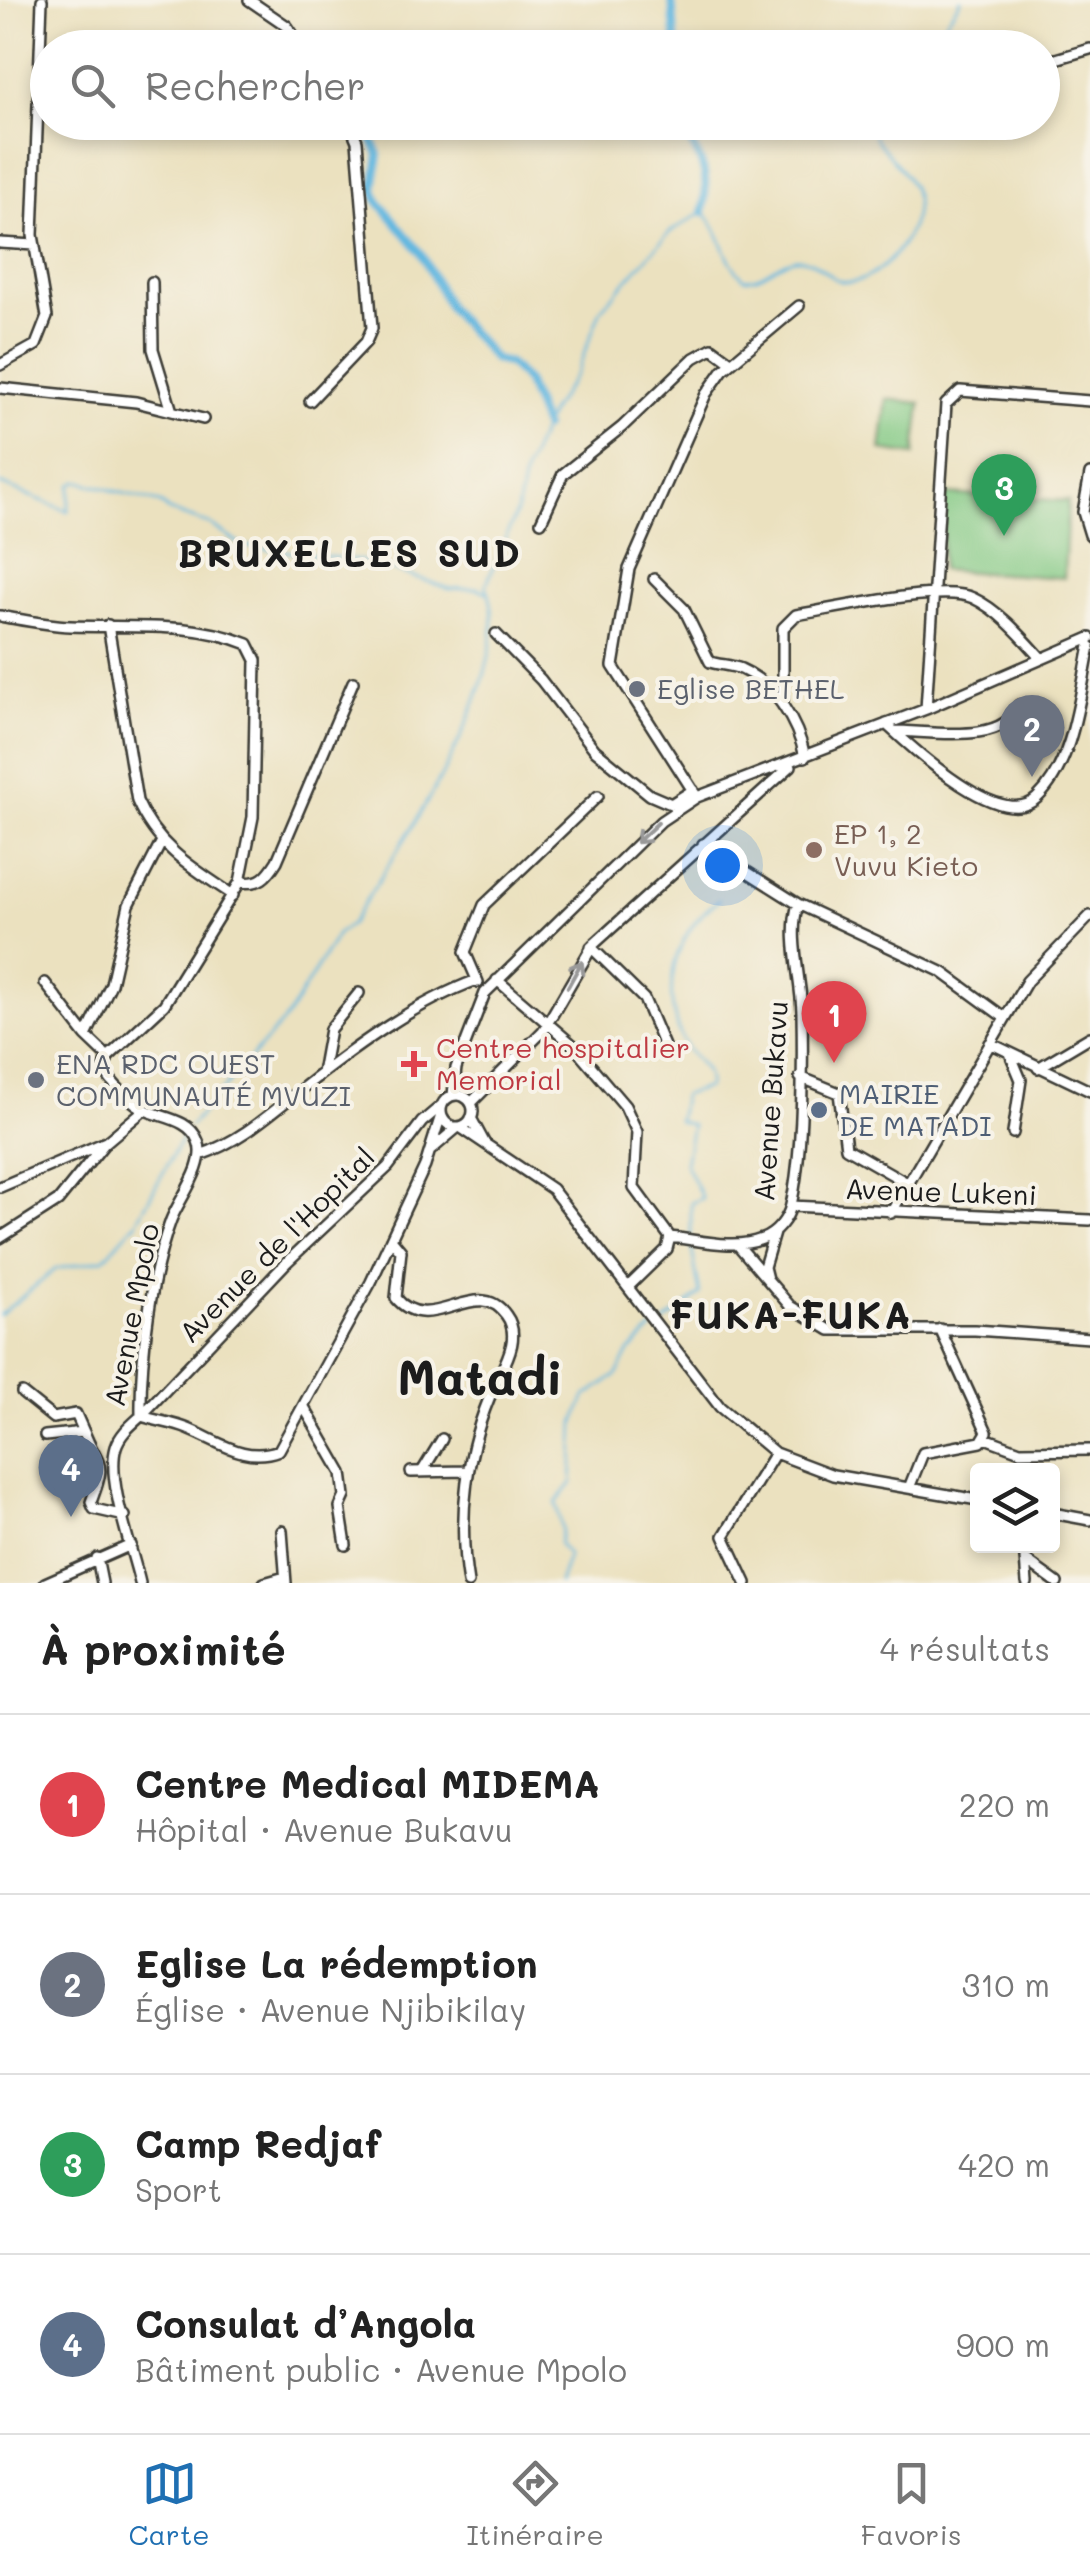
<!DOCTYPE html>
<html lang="fr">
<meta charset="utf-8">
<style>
body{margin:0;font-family:Mali,sans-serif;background:#f6f6f6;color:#222}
.controls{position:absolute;right:30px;bottom:30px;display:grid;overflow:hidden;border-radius:10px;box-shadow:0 5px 15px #0003}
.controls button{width:90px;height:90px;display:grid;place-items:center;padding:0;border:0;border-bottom:2px solid #e0e0e0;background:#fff;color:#222;font:50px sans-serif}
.you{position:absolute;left:722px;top:865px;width:35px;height:35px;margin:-25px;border:8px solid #fff;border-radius:50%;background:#1a73e8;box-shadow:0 0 0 15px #1a73e833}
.badge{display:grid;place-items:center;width:65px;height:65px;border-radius:50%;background:#1f6fb2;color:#fff;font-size:32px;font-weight:700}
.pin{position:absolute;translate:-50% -82px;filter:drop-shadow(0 2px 5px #0008)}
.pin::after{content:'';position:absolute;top:52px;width:35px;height:30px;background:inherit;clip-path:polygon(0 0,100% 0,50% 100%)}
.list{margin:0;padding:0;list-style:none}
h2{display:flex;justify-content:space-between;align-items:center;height:130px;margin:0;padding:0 40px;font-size:42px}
h2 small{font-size:32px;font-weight:400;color:#767676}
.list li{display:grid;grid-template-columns:65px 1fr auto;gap:30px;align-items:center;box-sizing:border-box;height:180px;padding:0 40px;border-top:2px solid #e0e0e0}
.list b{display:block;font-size:38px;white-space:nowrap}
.list p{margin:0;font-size:32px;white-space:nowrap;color:#767676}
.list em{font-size:32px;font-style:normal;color:#767676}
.icon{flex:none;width:55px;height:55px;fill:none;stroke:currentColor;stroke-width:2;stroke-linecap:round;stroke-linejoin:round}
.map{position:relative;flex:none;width:1090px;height:1583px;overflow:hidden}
.search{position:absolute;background:#fff;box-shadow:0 5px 15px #0003;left:30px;right:30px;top:30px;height:110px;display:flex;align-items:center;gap:25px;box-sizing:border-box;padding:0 35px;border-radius:55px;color:#767676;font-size:38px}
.sheet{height:850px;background:#fff}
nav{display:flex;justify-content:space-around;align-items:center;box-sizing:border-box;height:140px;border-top:2px solid #e0e0e0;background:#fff;font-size:28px;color:#767676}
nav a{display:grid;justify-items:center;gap:5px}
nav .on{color:#1f6fb2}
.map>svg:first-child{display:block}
.green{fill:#83c984;stroke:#507250;stroke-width:2.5}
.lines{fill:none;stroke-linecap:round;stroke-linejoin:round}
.stream{stroke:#63b8e0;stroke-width:2.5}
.canal{stroke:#63b8e0;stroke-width:8}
.minor-casing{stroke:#3b3a34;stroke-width:14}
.minor{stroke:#fff;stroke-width:9}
.oneway{stroke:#999}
.worship-dot{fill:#6b7280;stroke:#f7f3e8;stroke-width:4}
.education-dot{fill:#8d6e63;stroke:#f7f3e8;stroke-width:4}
.health-dot{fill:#e0444e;stroke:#f7f3e8;stroke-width:4}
.service-dot{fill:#5c6f8a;stroke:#f7f3e8;stroke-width:4}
.labels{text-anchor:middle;stroke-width:8;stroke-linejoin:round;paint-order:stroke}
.worship-label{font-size:28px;fill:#5b616d;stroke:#f7f3e8;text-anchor:start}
.education-label{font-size:28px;fill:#785e54;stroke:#f7f3e8;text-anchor:start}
.health-label{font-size:28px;fill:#be3a42;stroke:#f7f3e8;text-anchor:start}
.service-label{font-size:28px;fill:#4e5e75;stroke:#f7f3e8;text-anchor:start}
.street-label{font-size:28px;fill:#1c1c1c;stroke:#f7f3e8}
.district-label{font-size:38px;font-weight:bold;letter-spacing:2.5px;fill:#1c1c1c;stroke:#f7f3e8}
.town-label{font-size:48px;font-weight:bold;fill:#1c1c1c;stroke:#f7f3e8}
</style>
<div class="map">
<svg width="1090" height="1583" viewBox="0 0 1090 1583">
<rect width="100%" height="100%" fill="#f7f3e8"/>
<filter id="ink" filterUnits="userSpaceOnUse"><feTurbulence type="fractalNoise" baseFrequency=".01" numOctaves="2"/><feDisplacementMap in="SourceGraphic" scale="20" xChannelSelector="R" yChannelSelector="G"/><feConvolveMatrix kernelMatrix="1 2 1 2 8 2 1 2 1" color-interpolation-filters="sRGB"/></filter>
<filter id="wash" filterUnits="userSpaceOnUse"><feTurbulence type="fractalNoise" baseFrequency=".0048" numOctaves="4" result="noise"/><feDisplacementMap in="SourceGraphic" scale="40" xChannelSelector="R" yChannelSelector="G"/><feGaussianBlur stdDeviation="2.25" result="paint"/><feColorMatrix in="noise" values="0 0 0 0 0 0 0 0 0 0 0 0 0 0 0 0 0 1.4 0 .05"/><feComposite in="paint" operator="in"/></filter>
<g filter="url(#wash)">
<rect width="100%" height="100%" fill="#ebe1bf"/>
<!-- green -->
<path class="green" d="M887,399l34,4 -6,52 -34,-5z
M945,494l123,7 -4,77 -123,-8z"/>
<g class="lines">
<!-- stream -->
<path class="stream" d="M927,48l34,-48
M0,484l68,27 3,-26 7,-4 82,22 9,8 40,13 34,22 127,16 80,27 27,-1 12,5
M190,1126l98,-110 49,-82 14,-10c46,-74 172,-251 135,-339l31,-75 8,-40 25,-57 27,-41 24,-63 69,-77 33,-20c21,20 19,48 42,67 20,0 31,-17 50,-20 23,-4 32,25 56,23 31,-2 67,-49 65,-80 -1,-24 -29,-46 -42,-65l1,-15
M691,1235v-32l11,-5 -17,-35 7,-38 -14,-4 5,-26 25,-8c2,-22 -12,-23 -21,-39 -30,-51 -15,-116 32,-148
M0,1315l56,-46 48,-10 32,-36 49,-91
M664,1323l36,-29 -9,-49
M559,1583l9,-27 -9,-12 3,-14 -6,-27 16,-20 3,-61 11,-26 31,-21 12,-23 24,-23"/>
<!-- canal -->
<path class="canal" d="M672,0l4,48
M676,122c24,34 35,48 27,90
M368,132l11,22 -5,35 4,12 43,52 28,55 45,51 15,5 17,17 18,46"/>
</g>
</g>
<g filter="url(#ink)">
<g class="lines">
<defs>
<path id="minor" d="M249,0l38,26 15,22
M1042,63l48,-14
M0,243l35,2
M152,282l1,67 18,59
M0,365l36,-20 11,-28 -14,-82 9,-235
M0,388l136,14 67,17
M310,401l56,-59 6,-14 -15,-187 -8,-19
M1090,474l-7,38 7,23
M541,522l22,-48 59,-47 72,-69 18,-10 19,14
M654,579l30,30 26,53c10,3 21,3 31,7 34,15 57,54 64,88
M0,616c23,4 46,9 70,10 60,2 121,-5 178,18l8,16 -3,157 -13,65 -76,123 -56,52 -4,12c6,14 30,36 44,42 17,7 42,9 50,30 10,23 -19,58 -27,79 -20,53 -31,139 -30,196 -10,9 -21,18 -25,31 -10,33 16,101 24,136
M108,625l29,176c20,46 55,67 96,94
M496,634l45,46 54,70 55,45 21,9 22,-14
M783,706v-78l13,-13c37,-6 147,-31 177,-17 26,12 50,40 69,61
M926,709l20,-305 14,-13 130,10
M886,724c24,22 115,109 151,74 37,-35 43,-105 53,-152
M894,731c38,0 110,15 125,-26
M697,797l-84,-131 16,-97 77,-175 17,-24 76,-64
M703,844l95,60 144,68 63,46
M240,882c20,3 27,-5 37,-21l76,-179
M591,947l53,52 20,47
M497,980l76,65 52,61 12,26 -3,56 36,49c29,3 65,13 92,2 14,-5 26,-20 29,-34 12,-52 12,-138 11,-193 -1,-34 -14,-76 -4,-108
M478,982l-13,-30 19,-47 114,-109
M45,983l41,53
M990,1043l100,48
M1011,1056l10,24 -8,53
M108,1057l-22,-21 25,-52 18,-79 32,-62
M1038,1068l52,-31
M322,1073l8,-44 29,-36
M800,1077l39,16 7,55 61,35
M453,1095l3,-27 29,-75 176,-172 36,-24 229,-88 164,-71
M441 1111a16 16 0 1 1 32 0a16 16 0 1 1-32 0Z
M471,1103l72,-72 50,-86 198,-179
M441,1115l-16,51 -54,116 -92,168c-34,13 -59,-8 -91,-21 -14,-6 -31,-8 -47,-13l146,-154 101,-95 34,-45 20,-17
M471,1118l14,26
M460,1127l92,62 168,218 55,46 58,22 145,25
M431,1150l27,-23
M200,1155c42,-14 73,-44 108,-71 51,-40 109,-82 169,-104
M0,1187l106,-45 38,-32
M791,1206l299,14
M891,1213l136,-232 63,-65
M0,1238l58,-37 46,-57
M391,1239l10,12 -5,47c34,41 81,-24 110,17 17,23 -3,51 -12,72 -27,59 -37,132 -26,196
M737,1244l53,62 40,24h145l115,8
M767,1279l-3,-12 10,-34
M629,1286l38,-37 3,-12
M22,1393l31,25 23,-4 8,18
M304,1407l38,66 3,23 -5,11 6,38
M45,1436l39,-4c15,37 23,28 7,70l3,7 31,7
M985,1438l35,13 70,-1
M423,1470l19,-31
M411,1472l57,-1
M909,1488l14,-35 58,-11 6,-10 -47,-103
M1052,1513l38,7
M282,1531l4,52
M1024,1546l3,37
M97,1558l5,25
M1025,1560l32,23
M45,1583l86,-38
M264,1583l21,-6
M746,1583l-22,-47 51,-83"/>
</defs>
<!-- minor casing -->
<use href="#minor" class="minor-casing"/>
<!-- minor -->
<use href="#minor" class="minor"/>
</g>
<!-- one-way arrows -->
<defs><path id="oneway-shaft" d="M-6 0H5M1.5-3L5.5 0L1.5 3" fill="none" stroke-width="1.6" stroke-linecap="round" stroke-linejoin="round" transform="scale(2.5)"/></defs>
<g class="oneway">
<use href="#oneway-shaft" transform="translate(647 833) rotate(137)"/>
<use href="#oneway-shaft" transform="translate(575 974) rotate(-61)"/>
</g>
</g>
<!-- markers -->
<g class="worship-dot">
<circle cx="637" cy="689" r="10"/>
<circle cx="36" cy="1080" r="10"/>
</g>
<circle class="education-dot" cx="814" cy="850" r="10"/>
<path class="health-dot" d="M409 1049h10v10h10v10h-10v10h-10v-10h-10v-10h10z"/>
<circle class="service-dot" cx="819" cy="1110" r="10"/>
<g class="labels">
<!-- worship labels -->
<g class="worship-label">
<text x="657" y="699">Eglise BETHEL</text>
<text x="56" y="1074">ENA RDC OUEST<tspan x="56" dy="32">COMMUNAUTÉ MVUZI</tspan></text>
</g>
<!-- education labels -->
<g class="education-label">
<text x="834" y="844">EP 1, 2<tspan x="834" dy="32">Vuvu Kieto</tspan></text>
</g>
<!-- health labels -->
<g class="health-label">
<text x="436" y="1058">Centre hospitalier<tspan x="436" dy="32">Memorial</tspan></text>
</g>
<!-- service labels -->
<g class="service-label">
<text x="839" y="1104">MAIRIE<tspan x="839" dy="32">DE MATADI</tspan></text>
</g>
<!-- street labels -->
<g class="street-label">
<text transform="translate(771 1101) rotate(-86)" y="10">Avenue Bukavu</text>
<text transform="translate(941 1192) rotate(2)" y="10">Avenue Lukeni</text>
<text transform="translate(277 1245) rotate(-45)" y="10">Avenue de l'Hopital</text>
<text transform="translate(132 1315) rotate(-79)" y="10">Avenue Mpolo</text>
</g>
<!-- district labels -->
<g class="district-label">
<text x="350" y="567">BRUXELLES SUD</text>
<text x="791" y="1329">FUKA-FUKA</text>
</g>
<!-- town labels -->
<g class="town-label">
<text x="480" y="1395">Matadi</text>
</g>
</g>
</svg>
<div class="controls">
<button><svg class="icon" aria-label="layers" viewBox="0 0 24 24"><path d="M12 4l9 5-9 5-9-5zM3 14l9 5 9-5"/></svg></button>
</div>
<div class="you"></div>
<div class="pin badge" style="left:834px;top:1063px;background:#e0444e">1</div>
<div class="pin badge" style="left:1032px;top:777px;background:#6b7280">2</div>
<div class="pin badge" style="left:1004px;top:536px;background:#2e9e5b">3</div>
<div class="pin badge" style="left:71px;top:1517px;background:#5c6f8a">4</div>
<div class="search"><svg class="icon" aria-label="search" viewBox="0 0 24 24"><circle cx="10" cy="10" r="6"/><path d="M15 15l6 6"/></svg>Rechercher</div>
</div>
<section class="sheet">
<h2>À proximité<small>4 résultats</small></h2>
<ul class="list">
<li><span class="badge" style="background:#e0444e">1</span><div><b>Centre Medical MIDEMA</b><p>Hôpital · Avenue Bukavu</p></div><em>220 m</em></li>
<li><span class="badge" style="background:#6b7280">2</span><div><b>Eglise La rédemption</b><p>Église · Avenue Njibikilay</p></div><em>310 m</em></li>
<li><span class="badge" style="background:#2e9e5b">3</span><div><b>Camp Redjaf</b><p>Sport</p></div><em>420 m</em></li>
<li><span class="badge" style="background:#5c6f8a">4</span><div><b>Consulat d’Angola</b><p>Bâtiment public · Avenue Mpolo</p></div><em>900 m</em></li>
</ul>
</section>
<nav>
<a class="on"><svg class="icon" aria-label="map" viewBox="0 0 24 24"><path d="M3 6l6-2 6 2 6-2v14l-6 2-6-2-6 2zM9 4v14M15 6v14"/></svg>Carte</a>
<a><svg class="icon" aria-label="directions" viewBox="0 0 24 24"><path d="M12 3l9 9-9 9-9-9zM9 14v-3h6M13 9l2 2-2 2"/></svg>Itinéraire</a>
<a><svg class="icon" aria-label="saved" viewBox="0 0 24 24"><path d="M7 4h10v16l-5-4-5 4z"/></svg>Favoris</a>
</nav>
